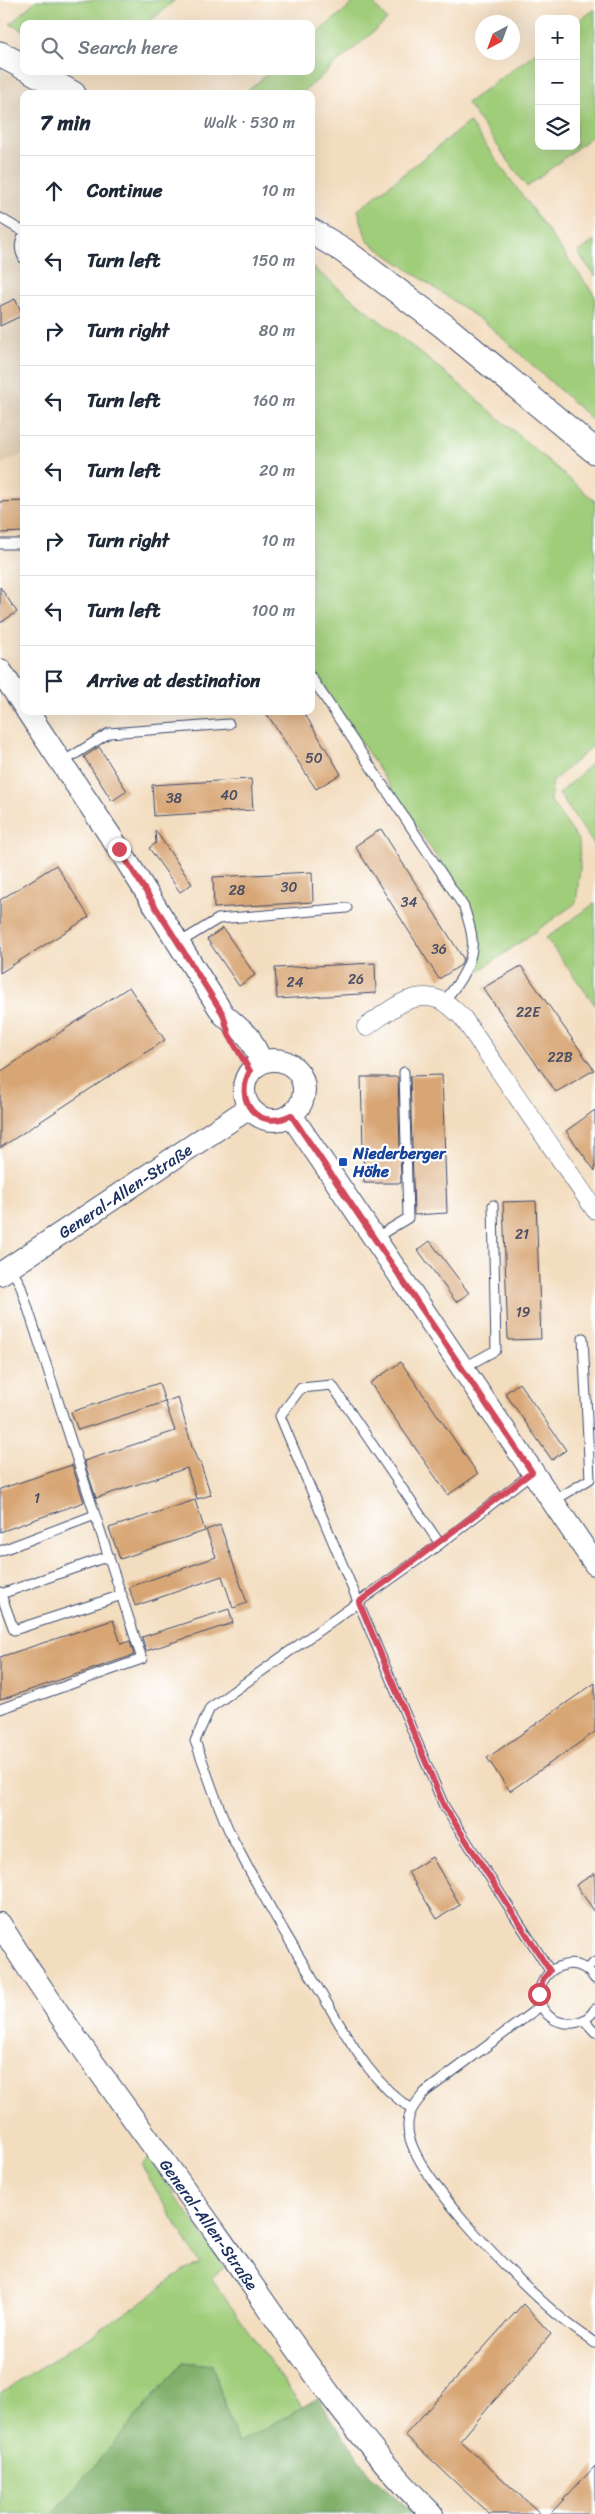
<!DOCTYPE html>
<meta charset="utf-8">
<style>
body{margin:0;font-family:Sriracha,sans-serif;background:#f2f2f3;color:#1f2937}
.controls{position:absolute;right:15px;top:15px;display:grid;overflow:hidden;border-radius:10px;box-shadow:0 5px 20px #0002}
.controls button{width:45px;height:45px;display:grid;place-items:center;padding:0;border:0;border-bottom:1px solid #e0e1e3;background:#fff;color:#1f2937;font:25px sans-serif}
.compass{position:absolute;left:475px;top:15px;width:45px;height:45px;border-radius:50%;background:#fff;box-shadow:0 5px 20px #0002;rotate:221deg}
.stop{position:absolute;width:15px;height:15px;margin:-11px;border:4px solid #d1495b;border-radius:50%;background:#fff}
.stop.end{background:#d1495b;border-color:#fff;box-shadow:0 1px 5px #0008}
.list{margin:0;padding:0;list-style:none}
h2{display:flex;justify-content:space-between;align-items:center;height:65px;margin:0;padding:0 20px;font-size:21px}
h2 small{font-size:16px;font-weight:400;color:#747a83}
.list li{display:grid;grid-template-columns:32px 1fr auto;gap:15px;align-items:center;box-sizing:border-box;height:70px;padding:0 20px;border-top:1px solid #e0e1e3}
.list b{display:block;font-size:19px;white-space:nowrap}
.list em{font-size:16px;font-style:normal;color:#747a83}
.icon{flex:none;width:28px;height:28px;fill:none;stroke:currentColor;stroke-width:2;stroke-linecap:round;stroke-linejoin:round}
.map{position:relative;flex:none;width:595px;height:2514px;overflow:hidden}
.search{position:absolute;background:#fff;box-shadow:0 5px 20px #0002;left:20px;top:20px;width:295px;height:55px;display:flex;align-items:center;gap:12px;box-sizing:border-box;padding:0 18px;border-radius:10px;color:#747a83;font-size:19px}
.panel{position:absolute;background:#fff;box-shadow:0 5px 20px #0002;left:20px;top:90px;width:295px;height:625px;border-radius:10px}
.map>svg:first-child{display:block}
.built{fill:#dfceb4}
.green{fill:#a0cd7a;stroke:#5e7e6c}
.forest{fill:#80b06a;stroke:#4e7064}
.building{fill:#d8a674}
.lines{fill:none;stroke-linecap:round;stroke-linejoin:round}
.service-casing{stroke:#3b496d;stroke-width:11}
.minor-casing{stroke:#3b496d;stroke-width:19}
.tertiary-casing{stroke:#3b496d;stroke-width:24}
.secondary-casing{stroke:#3b496d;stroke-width:27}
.service{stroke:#fff;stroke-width:9}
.minor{stroke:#fff;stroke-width:18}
.tertiary{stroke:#fff;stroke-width:22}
.secondary{stroke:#fff;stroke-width:25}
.route{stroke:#d1495b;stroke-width:6}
.transit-dot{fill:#1a4fb4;stroke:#fff;stroke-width:2}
.labels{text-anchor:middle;stroke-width:4.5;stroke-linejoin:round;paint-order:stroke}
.number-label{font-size:14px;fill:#4a4d64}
.transit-label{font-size:16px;font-weight:bold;fill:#164399;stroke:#fff;text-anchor:start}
.street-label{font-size:16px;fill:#1b2f5e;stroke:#fff}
</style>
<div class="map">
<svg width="595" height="2514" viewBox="0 0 595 2514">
<rect width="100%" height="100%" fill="#fff"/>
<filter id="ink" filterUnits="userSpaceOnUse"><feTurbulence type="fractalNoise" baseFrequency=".02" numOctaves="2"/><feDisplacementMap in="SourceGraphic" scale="10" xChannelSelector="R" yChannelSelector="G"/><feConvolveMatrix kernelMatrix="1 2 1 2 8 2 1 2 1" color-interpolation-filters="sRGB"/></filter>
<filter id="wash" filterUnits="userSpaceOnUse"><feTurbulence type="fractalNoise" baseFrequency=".0096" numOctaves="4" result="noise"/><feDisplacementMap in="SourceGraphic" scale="20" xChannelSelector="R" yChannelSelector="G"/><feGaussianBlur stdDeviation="1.12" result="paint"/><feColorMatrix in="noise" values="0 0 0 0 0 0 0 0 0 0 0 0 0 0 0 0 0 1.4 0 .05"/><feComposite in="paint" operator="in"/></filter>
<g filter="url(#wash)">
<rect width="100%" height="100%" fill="#f3ddbf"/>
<!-- built -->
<path class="built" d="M0,68l45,26h-21v360l-24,10z"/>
<!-- green -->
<path class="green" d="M36,0h139l-28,24h-123v7l-14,-7z
M357,0h14l16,20 -86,74h-57l27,-23h40v-33z
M595,9v125l-68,53 -60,-84 72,-53v96h37v-123z
M469,122l126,174v126l-107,-97 -121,-84 -9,-31z
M595,240v36l-17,-23z
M311,266l147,117 137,118v243l-42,37 -3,19 29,41 1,27 -4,35 -94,66 -11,4 6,-25 -9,-43 -157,-239z
M595,760v86l-36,-52z
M595,903v102l-49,-67z
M149,2158l76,109 -14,11 92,130 -65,36 -26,-79 -29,-3 -130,152h-53v-120l135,-87 50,-38 15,-5 -59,-99z"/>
<!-- forest -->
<path class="forest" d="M183,2362l29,3 26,79 80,-46 52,77 45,39h-362z"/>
<g id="blocks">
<!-- building -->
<path class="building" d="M15,299l8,16 -23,11v-20z
M24,501v31l-24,1v-31z
M0,587l17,25 -17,11z
M265,711h38l38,63 -25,15z
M99,747l28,44 -15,10 -28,-44z
M251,779l2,31 -99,6 -2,-31z
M381,829l82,129 -2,7 -22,14 -84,-133z
M155,830l37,54 -12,8 -31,-44 7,-5z
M56,865l33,52 -89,56v-73z
M312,872l1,30 -99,6 -1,-31z
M223,928l32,47 -16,11 -32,-47z
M375,963l1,30 -99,6 -2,-31z
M521,966l73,104 -38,22 -73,-104z
M129,987l36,53 -165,108v-76z
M442,1075l5,138 -33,2 -4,-139z
M361,1077h37l3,106h-37z
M595,1110v61l-29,-40z
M536,1201l5,138 -33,1 -5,-138z
M430,1241l39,52 -13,9 -38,-52z
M401,1362l77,112 -30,21 -78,-112z
M159,1383l6,19 -87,28 -7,-18z
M519,1383l47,67 -14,10 -47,-67z
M178,1397l14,50 6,15h2l11,33 -14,4 -10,-31 -91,30 -12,-37 91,-30 -10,-29z
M72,1465l12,37 -84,30v-43z
M195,1500l10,31 -85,28 -11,-31z
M220,1525l27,78 -14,5 -11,-32 -87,30 -6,-19 87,-30 -10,-27z
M229,1609l4,14 -87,28 -4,-14z
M113,1620l8,24 9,-3 4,14 -134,45v-43z
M595,1683v49l-85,59 -23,-33z
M432,1857l28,48 -23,14 -29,-47z
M595,1873v39l-19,-27z
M523,2304l28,30 -91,107 81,73h-52l-84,-79z
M595,2466v48h-45z"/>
</g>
</g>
<g filter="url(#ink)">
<use href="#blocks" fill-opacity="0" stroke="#3b496d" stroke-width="1"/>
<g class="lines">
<defs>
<path id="service" d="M0,218l24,14
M24,235c-5,9 -5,15 0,24
M0,544h24
M311,677l153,230c3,10 7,21 8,31 3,23 -14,47 -28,63
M61,763l48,-30 120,-9
M179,943l39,-24 129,-11
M375,1238l33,-20 -4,-146
M463,1368l33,-18 -3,-145
M552,1502l38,-23 -7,-141
M440,1544l-108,-159 -31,3 -21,28 164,390 106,165
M0,1551l95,-36
M0,1592l14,38 108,-35
M1,1594l108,-38
M0,1709l142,-50 -122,-375 -10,-17
M586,1969l9,-7
M595,1979c-7,-10 -17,-17 -30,-14 -19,3 -33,26 -22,44 12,19 41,19 52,0
M542,2005l-117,87c-8,10 -17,19 -17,33 -3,44 110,156 145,186 13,12 28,22 42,32
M584,2020l11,12
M412,2109c-42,-26 -66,-75 -91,-116 -30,-50 -61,-100 -87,-152 -16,-31 -26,-67 -39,-100l15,-33 230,-164 92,-71"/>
<path id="minor" d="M366,1027c22,-15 47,-40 76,-26 8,3 15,12 21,17l132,192"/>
<g id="tertiary">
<path d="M0,670l24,36"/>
<path d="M27,711l92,138 104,165 26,23 13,25"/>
<circle cx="274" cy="1090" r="30"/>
<path d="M291,1115l304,449"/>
<path id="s1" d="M0,1274l249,-166"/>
<path id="s2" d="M0,1924c67,108 145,209 218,312 68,96 130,195 214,278"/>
</g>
<path id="secondary" d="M0,54l24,13
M32,71l41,23
M311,231l32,19 101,76 151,125"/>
</defs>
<!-- service casing -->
<use href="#service" class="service-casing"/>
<!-- minor casing -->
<use href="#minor" class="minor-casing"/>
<!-- tertiary casing -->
<use href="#tertiary" class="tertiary-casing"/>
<!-- secondary casing -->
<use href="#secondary" class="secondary-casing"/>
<!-- service -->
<use href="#service" class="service"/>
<!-- minor -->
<use href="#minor" class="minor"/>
<!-- tertiary -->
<use href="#tertiary" class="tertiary"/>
<!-- secondary -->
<use href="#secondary" class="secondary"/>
</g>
</g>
<g class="lines" filter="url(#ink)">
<!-- route -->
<path class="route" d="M119,849l104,165 6,21 21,36c-17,30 9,61 41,44l241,357 -173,130 85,204 106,165 -7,8 -4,15"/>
</g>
<!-- markers -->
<rect class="transit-dot" x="338" y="1157" width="10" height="10" rx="2.5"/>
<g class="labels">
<!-- number labels -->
<g class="number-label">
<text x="314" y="763">50</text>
<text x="229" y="800">40</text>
<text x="174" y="803">38</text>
<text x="289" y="892">30</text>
<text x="237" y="895">28</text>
<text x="409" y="907">34</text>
<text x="439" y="954">36</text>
<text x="356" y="984">26</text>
<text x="295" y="987">24</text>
<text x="528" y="1017">22E</text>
<text x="560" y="1062">22B</text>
<text x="522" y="1239">21</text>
<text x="523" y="1317">19</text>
<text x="37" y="1503">1</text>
</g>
<!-- transit labels -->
<g class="transit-label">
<text x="353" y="1159">Niederberger<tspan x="353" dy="18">Höhe</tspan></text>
</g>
<!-- street labels -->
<g class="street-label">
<text dy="6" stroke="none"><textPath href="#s1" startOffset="150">General-Allen-Straße</textPath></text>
<text dy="6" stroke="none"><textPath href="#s2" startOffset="366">General-Allen-Straße</textPath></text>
</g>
</g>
</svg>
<div class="controls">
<button>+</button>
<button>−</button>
<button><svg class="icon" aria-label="layers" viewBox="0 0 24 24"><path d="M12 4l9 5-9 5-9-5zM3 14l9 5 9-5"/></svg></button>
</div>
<svg class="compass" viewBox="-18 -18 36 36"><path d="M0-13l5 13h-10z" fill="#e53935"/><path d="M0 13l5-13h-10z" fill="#747a83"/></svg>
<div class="stop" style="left:539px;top:1994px"></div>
<div class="stop end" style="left:119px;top:849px"></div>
<div class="search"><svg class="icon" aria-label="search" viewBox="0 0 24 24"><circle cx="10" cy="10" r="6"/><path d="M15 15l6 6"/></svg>Search here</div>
<section class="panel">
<h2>7 min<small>Walk · 530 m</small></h2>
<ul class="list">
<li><svg class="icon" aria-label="ahead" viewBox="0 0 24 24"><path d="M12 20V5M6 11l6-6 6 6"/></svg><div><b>Continue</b></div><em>10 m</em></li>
<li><svg class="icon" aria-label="left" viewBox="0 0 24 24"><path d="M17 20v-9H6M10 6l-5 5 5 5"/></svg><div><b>Turn left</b></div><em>150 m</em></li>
<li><svg class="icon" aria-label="right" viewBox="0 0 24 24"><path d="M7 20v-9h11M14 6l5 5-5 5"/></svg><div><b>Turn right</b></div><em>80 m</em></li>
<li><svg class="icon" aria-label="left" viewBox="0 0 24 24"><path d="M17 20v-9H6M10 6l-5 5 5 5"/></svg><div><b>Turn left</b></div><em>160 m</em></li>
<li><svg class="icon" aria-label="left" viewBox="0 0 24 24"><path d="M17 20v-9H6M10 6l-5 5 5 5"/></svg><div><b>Turn left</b></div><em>20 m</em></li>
<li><svg class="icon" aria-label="right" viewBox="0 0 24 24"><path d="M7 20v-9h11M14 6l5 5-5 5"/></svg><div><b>Turn right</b></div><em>10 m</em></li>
<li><svg class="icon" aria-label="left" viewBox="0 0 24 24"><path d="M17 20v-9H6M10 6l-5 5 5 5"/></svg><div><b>Turn left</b></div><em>100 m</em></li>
<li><svg class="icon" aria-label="arrive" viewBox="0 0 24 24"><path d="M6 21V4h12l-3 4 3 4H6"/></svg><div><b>Arrive at destination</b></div></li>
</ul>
</section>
</div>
